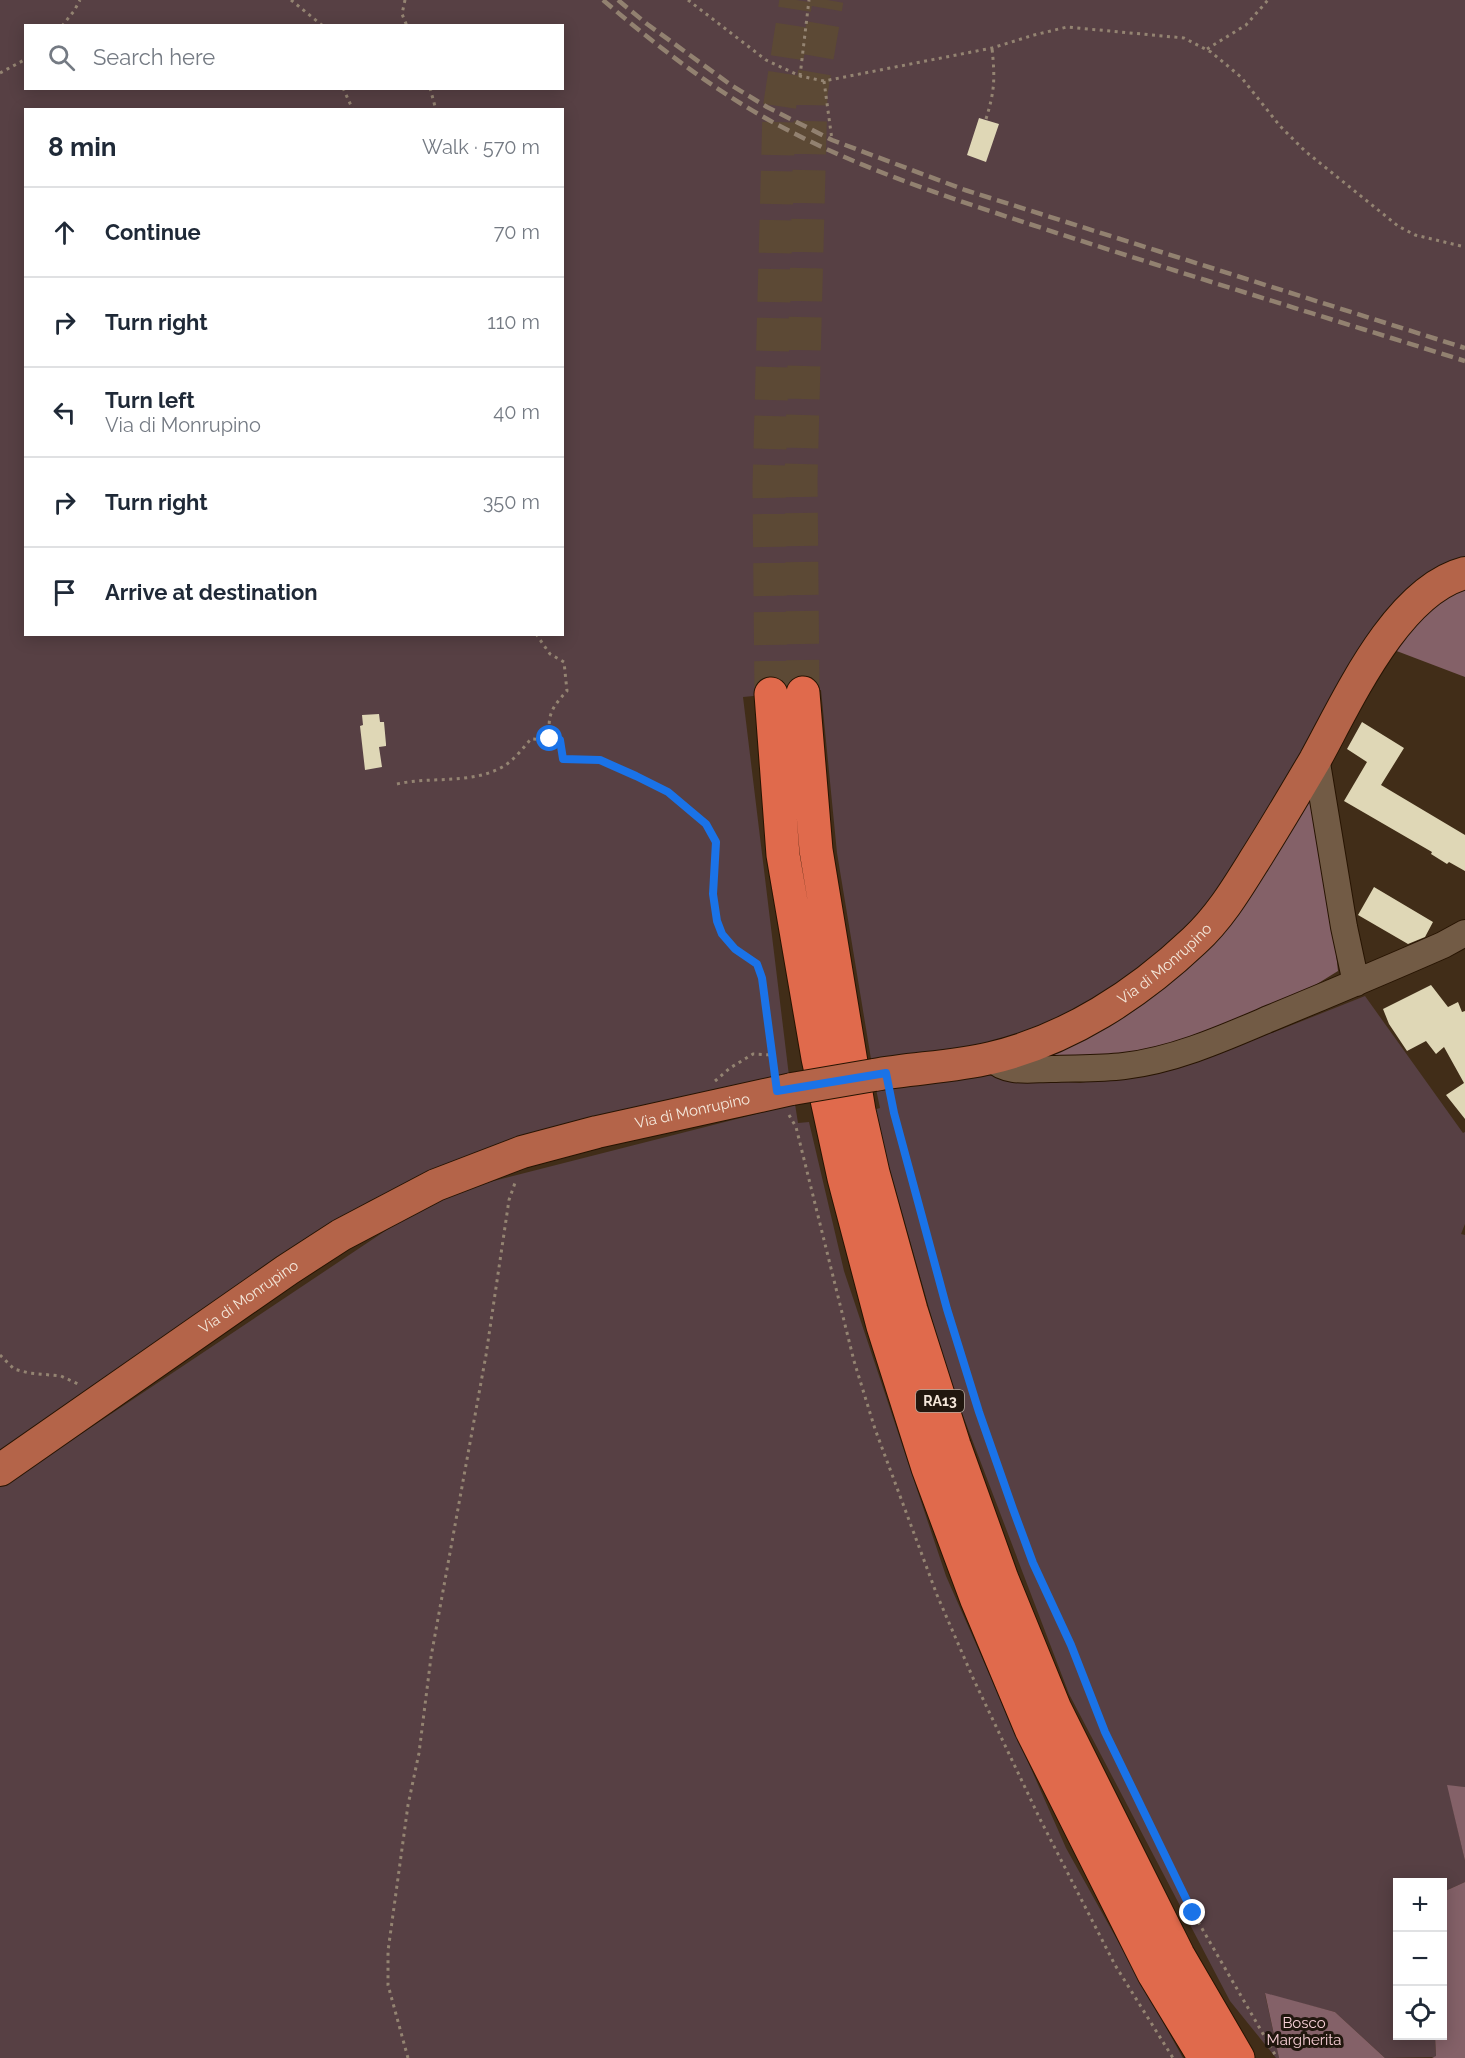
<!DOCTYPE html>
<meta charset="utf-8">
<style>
body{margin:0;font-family:Raleway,sans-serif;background:#f2f2f3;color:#1f2937}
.controls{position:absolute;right:18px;bottom:18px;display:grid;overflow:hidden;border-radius:0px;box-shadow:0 3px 15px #0003}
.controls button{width:54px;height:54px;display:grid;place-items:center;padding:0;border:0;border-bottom:2px solid #e0e1e3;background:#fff;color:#1f2937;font:30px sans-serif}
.stop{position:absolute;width:18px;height:18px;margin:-14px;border:4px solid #1a73e8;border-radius:50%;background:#fff}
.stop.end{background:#1a73e8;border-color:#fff;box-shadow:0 2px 6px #0008}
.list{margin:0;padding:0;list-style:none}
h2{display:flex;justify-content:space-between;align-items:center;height:78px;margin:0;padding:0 24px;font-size:26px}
h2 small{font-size:20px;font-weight:400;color:#747a83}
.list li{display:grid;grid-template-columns:39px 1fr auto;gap:18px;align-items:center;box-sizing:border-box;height:90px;padding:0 24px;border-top:2px solid #e0e1e3}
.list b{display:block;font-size:22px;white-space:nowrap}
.list p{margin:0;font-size:20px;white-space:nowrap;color:#747a83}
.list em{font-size:20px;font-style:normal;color:#747a83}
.icon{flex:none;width:33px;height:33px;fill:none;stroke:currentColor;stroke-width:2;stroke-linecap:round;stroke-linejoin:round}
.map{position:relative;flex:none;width:1465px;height:2058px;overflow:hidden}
.search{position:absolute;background:#fff;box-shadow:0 3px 15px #0003;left:24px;top:24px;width:540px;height:66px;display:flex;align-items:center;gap:15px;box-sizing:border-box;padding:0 21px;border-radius:0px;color:#747a83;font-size:22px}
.panel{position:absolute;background:#fff;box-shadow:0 3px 15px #0003;left:24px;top:108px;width:540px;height:528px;border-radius:0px}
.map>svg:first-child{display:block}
.green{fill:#574044;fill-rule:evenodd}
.forest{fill:#846168}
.building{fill:#dfd7b6}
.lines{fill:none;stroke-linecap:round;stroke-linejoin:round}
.highway-tunnel{stroke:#5c4935;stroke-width:33;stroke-dasharray:33 16;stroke-linecap:butt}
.minor-casing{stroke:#271402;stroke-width:28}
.major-casing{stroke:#271402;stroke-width:34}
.highway-casing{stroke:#271402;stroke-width:35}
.path{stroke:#948472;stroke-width:3;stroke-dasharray:3 4.5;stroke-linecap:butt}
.minor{stroke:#725b45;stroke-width:26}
.major{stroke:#b46449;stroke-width:32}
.highway{stroke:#e06a4c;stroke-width:33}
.rail{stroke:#928170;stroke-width:4.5;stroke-dasharray:12 6;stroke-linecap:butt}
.major-bridge-casing{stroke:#271402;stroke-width:34;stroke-linecap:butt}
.major-bridge{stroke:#b46449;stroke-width:32}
.route{stroke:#1a73e8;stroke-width:8}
.labels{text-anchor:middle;stroke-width:6;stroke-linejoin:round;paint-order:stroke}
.shield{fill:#21170e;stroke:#b5a99d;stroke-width:1.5}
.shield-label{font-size:14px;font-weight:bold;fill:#f4e7da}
.street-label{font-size:15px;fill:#f4e7da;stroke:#21170e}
.park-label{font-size:15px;fill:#f7cfd6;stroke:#21170e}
</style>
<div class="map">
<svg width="1465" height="2058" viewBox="0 0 1465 2058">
<rect width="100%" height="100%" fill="#412d18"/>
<!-- green -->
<path class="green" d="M0,0h1465v556l-44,26 -202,318 -65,60 -86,56 -87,32 -110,11 -34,-206 -16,-163 -78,7 46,379 -313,77 -107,48 -172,113 -197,139zM26,26h536v62h-536zM26,110h536v524h-536z
M1365,996l98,137 2,-1v92l-4,10 4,1v552l-17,-1 17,75v21l-22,10 2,19 -2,7 -1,-36h-44v154h37l1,21 -51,1 -50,-46 -70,-18 14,64h-3l-46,-57 -161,-307 -120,-315 -76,-269 7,-2 -4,-19 109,-14 95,8 104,-19 93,-33z
M795,1104l3,19 11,-1 35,149 102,305 120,272 117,210h-1183v-572l27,-16 412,-275z"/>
<!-- forest -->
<path class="forest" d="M1450,588l15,2v87l-71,-27z
M1307,785l27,150 4,36 -42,26 -169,66 -97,-1 123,-78z
M1447,1785l18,2v74z
M1465,1882v176h-33l4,-2 -1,-20h7v-118l3,-7 -2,-19z
M1265,1993l70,19 50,46h-106z"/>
<!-- building -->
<path class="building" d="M979,118l20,6 -13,38 -19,-7z
M379,714l1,8h4l2,22v2l-7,1 3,20 -17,3 -5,-44 3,-1 -1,-10z
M1362,722l42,26 -23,37 84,50v36l-16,-9 -2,2 -16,-10 1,-2 -88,-51 23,-39 -20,-13z
M1374,887l59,35 -8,15 -17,7 -50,-29z
M1431,985l17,22 10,-5 4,10 3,-1v108l-19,-24 18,-12 -20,-36 -8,7 -10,-13 -19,10 -18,-27 -6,-15z"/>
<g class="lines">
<!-- highway-tunnel -->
<path class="highway-tunnel" d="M803,693l-2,-214 10,-386 16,-93
M771,694l-2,-207 10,-377 17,-110"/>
<defs>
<path id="minor" d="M1316,757l28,170 12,56
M991,1058c16,16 39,11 60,11 24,-1 49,0 73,-3 51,-6 100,-28 147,-48 58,-24 115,-48 172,-73l22,-12"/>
<g id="major">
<path id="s1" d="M874,1075c39,-7 79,-8 117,-17 77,-18 147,-64 203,-117 25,-23 42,-51 60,-80 21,-33 41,-67 61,-101 32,-58 81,-169 150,-187"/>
<path id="s2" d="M0,1470l287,-200 54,-35 95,-50 86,-33 75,-20 195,-43"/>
</g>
<path id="highway" d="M803,693l13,157 43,261 14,62 38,137 43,135 48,134 53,130 123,246 60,103
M771,694l12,161 35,203 26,120 39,148 45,142 49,132 54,129 123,245 51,84"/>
</defs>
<!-- minor casing -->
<use href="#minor" class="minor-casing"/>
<!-- major casing -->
<use href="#major" class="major-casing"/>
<!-- highway casing -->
<use href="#highway" class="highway-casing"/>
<!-- path -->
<path class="path" d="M291,0l32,26
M405,0l-3,14 5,12
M688,0l78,60 34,16 24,5 168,-33 42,-13 33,-8 117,11 27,14 30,25 39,49 25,25 93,75 17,9 50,12
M62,26l12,-15 6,-11
M1207,49l39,-24 22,-25
M0,73l26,-14
M800,76l9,-76
M824,81l8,59
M343,88l10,22
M430,88l6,22
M986,119c9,-29 9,-41 6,-71
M536,634l14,20 14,8 3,29c-16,17 -20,25 -17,48
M397,784c35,-8 75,1 107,-18 10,-6 19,-18 27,-27l29,1 3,19 37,1 36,16 32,16 38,32 10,18 -3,52 4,27 5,13 13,15 22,15 5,14 13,91
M715,1081l15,-13 23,-14 20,1
M890,1095l57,214 32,103 54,151 38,82 34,87 55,116 33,65 84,145
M789,1115l7,12 58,234 21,68 62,166 36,83 67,141 75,146 58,93
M0,1355l14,14 15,4 32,3 19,9
M408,2058l-20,-73v-34l20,-146 11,-52 12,-96 55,-302 23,-155 7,-20"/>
<!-- minor -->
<use href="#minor" class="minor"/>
<!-- major -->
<use href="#major" class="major"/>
<!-- highway -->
<use href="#highway" class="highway"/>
<!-- rail -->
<path class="rail" d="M603,0c49,42 100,82 157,115 94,54 200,86 303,120 134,43 268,84 402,126
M618,0l29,24 84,61 36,22 65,33 133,50 500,158"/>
<defs>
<path id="major-bridge" d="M792,1089l82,-14"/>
</defs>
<!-- major-bridge casing -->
<use href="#major-bridge" class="major-bridge-casing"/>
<!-- major-bridge -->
<use href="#major-bridge" class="major-bridge"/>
</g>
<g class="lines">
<!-- route -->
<path class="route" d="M550,739l10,1 3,19 37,1 36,16 32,16 38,32 10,18 -3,52 4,27 5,13 13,15 22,15 5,14 15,113 109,-18 8,40 53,196 32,103 34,97 20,54 38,82 34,87 88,181"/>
</g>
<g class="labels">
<!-- shield labels -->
<rect class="shield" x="916" y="1390" width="48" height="22" rx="4.5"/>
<g class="shield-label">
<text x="940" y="1406">RA13</text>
</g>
<!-- street labels -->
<g class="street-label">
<text dy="5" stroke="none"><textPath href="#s1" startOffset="318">Via di Monrupino</textPath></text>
<text dy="5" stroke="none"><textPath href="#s2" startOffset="789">Via di Monrupino</textPath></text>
<text dy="5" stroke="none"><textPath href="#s2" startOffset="303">Via di Monrupino</textPath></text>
</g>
<!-- park labels -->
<g class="park-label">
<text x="1304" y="2028">Bosco<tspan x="1304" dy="17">Margherita</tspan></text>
</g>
</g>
</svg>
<div class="controls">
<button>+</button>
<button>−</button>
<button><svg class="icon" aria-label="locate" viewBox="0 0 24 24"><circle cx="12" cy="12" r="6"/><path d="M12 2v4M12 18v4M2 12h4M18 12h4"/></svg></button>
</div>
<div class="stop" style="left:550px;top:739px"></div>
<div class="stop end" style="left:1193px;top:1913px"></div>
<div class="search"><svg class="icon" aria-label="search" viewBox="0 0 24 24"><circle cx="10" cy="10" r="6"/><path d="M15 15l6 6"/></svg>Search here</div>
<section class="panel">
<h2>8 min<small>Walk · 570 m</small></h2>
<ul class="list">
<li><svg class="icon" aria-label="ahead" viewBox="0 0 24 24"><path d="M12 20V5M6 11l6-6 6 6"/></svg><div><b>Continue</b></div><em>70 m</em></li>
<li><svg class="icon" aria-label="right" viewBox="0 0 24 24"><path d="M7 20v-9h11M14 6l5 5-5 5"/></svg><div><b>Turn right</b></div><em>110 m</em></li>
<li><svg class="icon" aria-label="left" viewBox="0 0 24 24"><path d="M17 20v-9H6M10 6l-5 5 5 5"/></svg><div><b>Turn left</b><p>Via di Monrupino</p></div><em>40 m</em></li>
<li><svg class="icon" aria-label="right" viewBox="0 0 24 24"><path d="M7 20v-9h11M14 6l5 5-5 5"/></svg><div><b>Turn right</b></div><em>350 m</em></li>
<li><svg class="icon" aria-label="arrive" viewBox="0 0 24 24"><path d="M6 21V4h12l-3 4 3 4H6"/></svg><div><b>Arrive at destination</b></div></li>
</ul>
</section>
</div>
